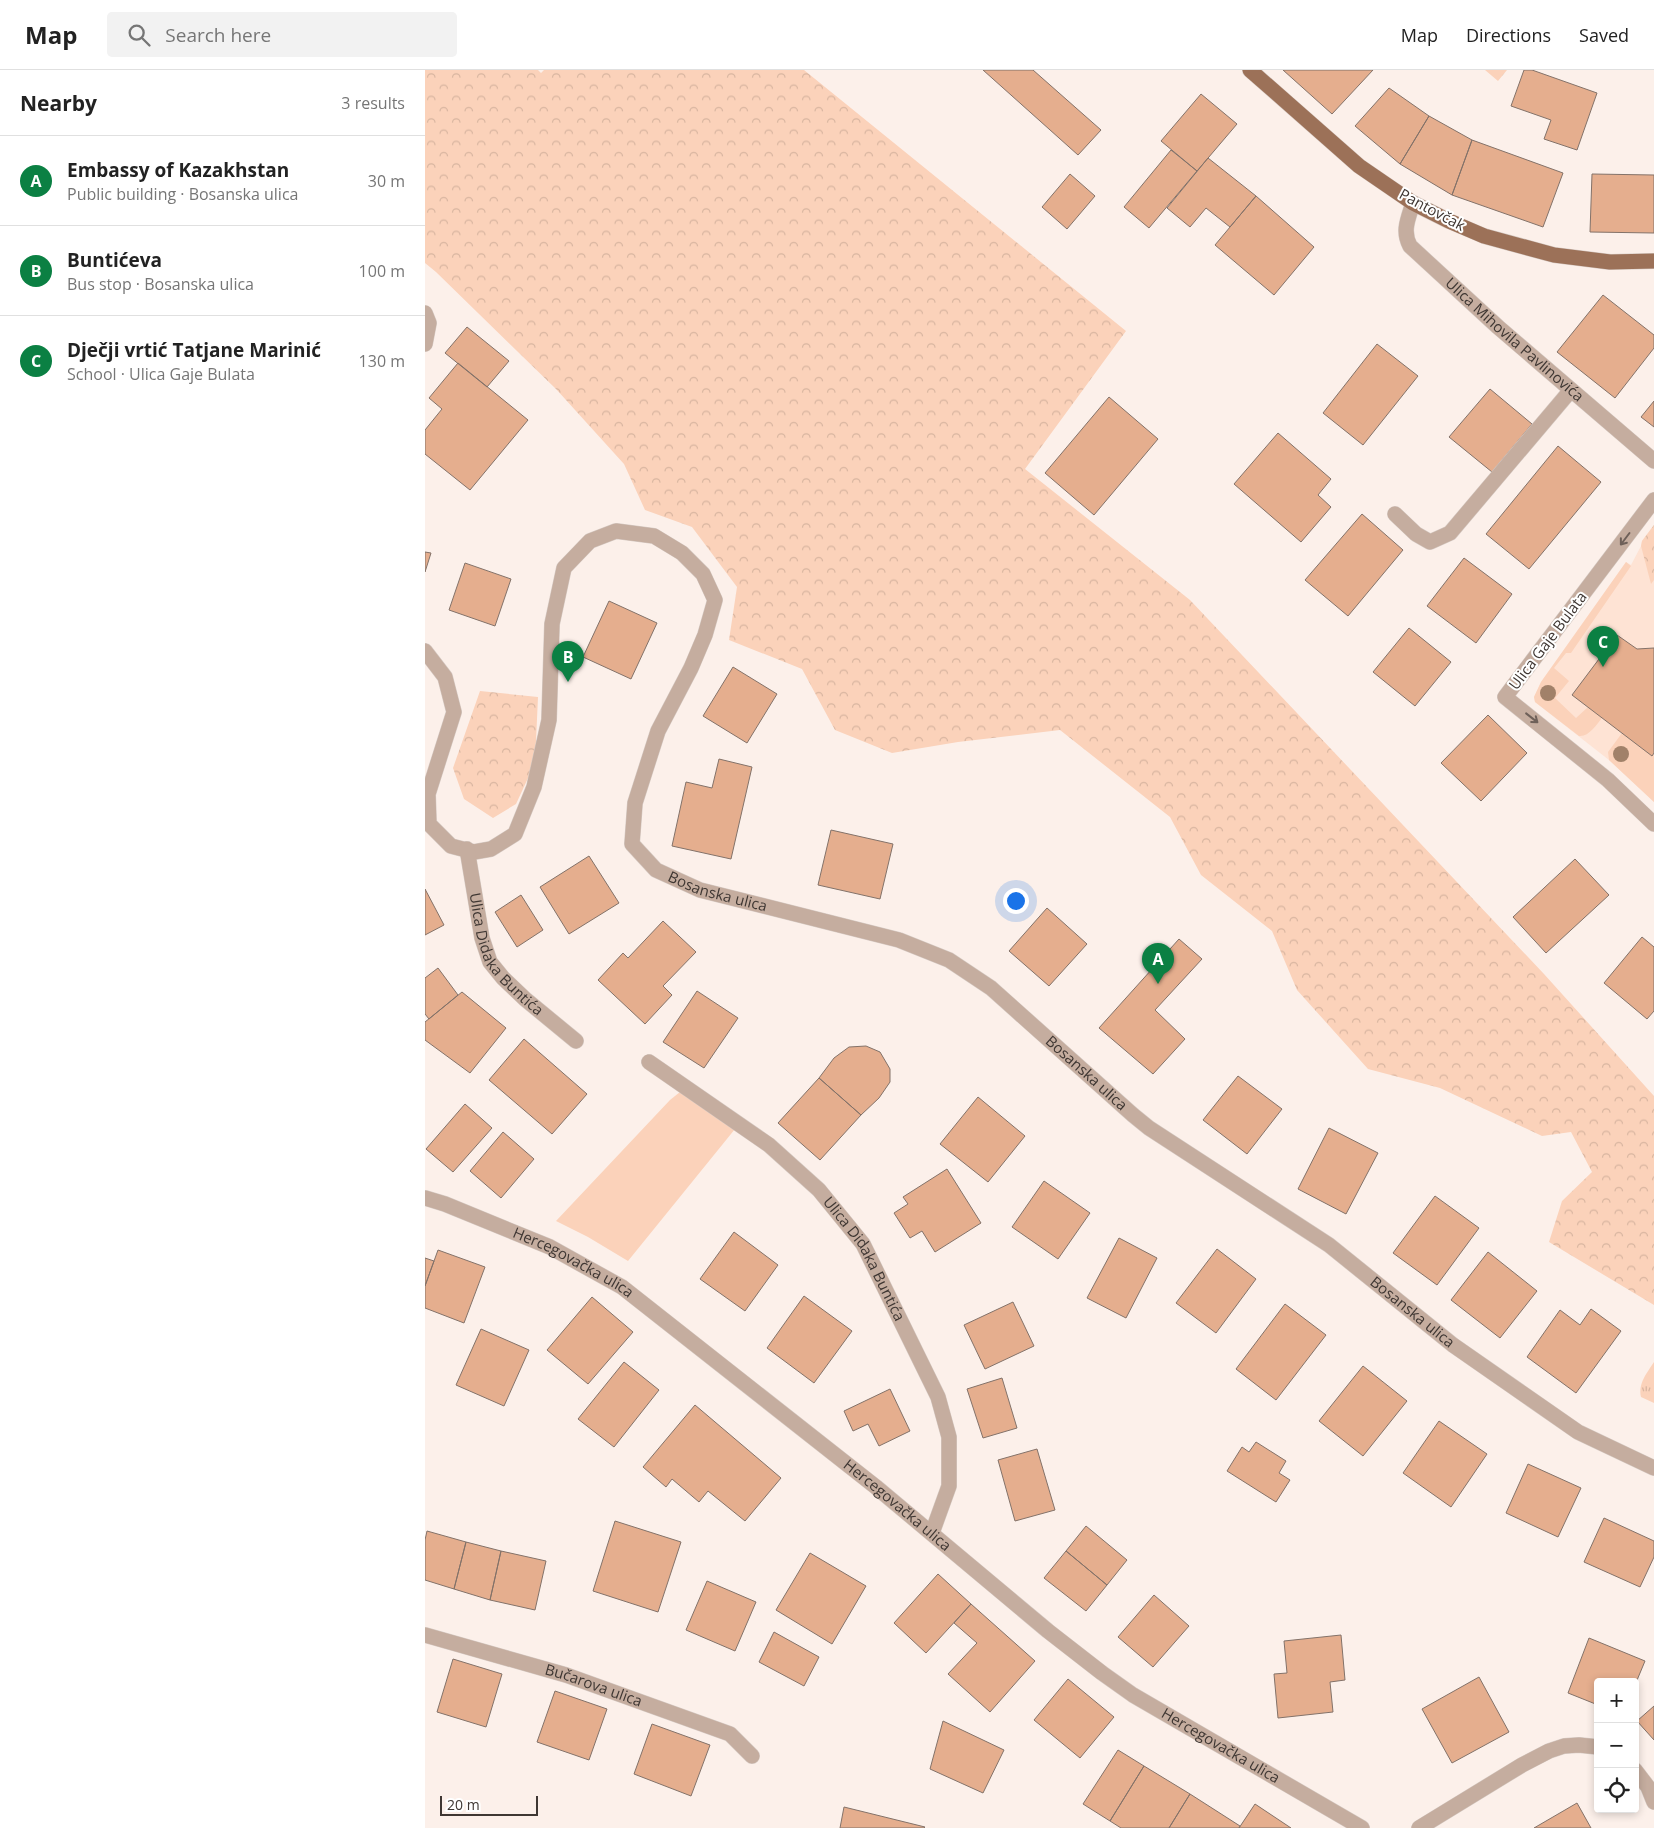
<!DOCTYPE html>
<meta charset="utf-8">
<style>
body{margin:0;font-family:"Open Sans",sans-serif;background:#f2f2f2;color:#222}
.controls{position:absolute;right:15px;bottom:15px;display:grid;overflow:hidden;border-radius:5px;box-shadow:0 2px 8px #0003}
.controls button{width:45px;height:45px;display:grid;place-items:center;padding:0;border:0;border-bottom:1px solid #e0e0e0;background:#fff;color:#222;font:25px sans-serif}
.scale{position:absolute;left:15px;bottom:12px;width:98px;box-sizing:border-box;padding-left:5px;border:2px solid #3f3733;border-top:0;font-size:14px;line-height:18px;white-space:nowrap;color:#3f3733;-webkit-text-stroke:4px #fff;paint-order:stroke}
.you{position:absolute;left:590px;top:830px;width:18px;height:18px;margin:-12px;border:4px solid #fff;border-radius:50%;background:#1a73e8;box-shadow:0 0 0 8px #1a73e833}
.badge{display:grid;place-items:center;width:32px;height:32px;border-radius:50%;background:#0b8043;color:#fff;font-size:16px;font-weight:700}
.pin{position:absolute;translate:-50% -41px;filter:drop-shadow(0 1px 2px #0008)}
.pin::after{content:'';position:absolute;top:26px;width:18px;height:15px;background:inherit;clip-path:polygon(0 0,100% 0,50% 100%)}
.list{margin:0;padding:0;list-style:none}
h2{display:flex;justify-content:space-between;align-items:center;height:65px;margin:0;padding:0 20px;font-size:21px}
h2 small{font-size:16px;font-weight:400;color:#767676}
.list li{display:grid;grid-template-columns:32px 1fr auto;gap:15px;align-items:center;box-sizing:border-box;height:90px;padding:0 20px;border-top:1px solid #e0e0e0}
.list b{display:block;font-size:19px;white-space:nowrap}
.list p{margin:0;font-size:16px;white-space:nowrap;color:#767676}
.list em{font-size:16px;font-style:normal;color:#767676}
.icon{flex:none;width:28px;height:28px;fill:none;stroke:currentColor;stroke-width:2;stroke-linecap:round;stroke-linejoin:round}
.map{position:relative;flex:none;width:1229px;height:1758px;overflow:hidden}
header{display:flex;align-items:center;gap:30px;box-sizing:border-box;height:70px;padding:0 25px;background:#fff;border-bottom:1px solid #e0e0e0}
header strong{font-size:24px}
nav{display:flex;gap:28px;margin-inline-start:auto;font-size:18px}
.search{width:350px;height:45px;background:#f2f2f2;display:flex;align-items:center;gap:12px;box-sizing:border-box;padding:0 18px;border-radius:5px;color:#767676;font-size:19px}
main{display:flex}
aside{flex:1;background:#fff}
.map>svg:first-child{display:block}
.built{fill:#fee3d4}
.grass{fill:#fbd2ba}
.forest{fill:url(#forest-crowns)}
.park{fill:url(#park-tufts)}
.building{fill:#e5ae8e;stroke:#837269}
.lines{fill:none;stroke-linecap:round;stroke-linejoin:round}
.minor-casing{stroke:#d6cbc5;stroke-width:16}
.major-casing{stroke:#d6cbc5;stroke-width:16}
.minor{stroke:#c5ad9f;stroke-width:15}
.major{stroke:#9c7158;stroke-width:15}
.tree{fill:#a18169}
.oneway{stroke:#6e6059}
.labels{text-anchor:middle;stroke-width:4;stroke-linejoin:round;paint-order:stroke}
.street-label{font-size:15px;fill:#3f3733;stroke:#fff}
</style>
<header>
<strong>Map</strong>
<div class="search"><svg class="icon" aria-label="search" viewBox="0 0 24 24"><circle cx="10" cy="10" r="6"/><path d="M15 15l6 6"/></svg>Search here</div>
<nav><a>Map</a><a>Directions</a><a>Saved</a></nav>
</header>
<main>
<aside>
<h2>Nearby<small>3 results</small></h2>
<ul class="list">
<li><span class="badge">A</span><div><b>Embassy of Kazakhstan</b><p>Public building · Bosanska ulica</p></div><em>30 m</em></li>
<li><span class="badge">B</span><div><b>Buntićeva</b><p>Bus stop · Bosanska ulica</p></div><em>100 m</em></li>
<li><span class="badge">C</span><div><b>Dječji vrtić Tatjane Marinić</b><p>School · Ulica Gaje Bulata</p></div><em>130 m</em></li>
</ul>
</aside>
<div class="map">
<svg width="1229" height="1758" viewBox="0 0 1229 1758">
<defs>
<pattern id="forest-crowns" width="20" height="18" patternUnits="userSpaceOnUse" patternTransform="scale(1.25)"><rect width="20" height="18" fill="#fbd2ba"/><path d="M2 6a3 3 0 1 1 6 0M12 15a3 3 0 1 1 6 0" fill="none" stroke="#d8b5a0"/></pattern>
<pattern id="park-tufts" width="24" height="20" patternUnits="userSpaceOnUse" patternTransform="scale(1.25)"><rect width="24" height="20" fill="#fbd2ba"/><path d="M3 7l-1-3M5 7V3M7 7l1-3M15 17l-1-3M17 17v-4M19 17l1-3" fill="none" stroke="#d8b5a0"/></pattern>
</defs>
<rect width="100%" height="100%" fill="#fcf0ea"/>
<!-- built -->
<path class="built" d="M1229,455v277l-45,-42 -74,-58 -1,-5 7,-15 85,-120 5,3 10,-19 1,-5z"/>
<!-- grass -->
<path class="grass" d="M1201,492l5,4 -60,87h-5l-12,15 15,13 -14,17 21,20 12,-11 14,11c-6,7 -13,19 -23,18l-44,-34 -1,-5 7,-15z
M1197,663l30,23 2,-3v49l-45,-42 -1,-8z
M255,1022l55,37 -107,132 -40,-24 -32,-16 114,-121z"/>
<!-- forest -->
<path class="forest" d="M0,0h113l3,3 3,-3h260l322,261 -101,138 165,131 354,374 110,122v209l-105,-63 13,-41 30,-29 -21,-40 -29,4 -102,-48 -72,-19 -71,-79 -25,-59 -71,-56 -31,-58 -110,-87 -102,12 -66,11 -57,-23 -33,-61 -73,-29 8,-53 -45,-60 -47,-17 -21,-46 -68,-75 -120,-117 -11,-9z
M1060,0h22l-9,11z
M1229,455v55l-3,4 -10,-38 1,-5z
M55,621l58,6 -3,66 -19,41 -23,14 -29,-19 -11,-31z"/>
<!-- park -->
<path class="park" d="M1229,1292v41l-13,-6c-3,-14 6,-24 13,-35z"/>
<!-- building -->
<path class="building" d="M558,0h50l68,60 -23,25z
M858,0h90l-41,44z
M1099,0h8l65,23 -20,57 -33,-11 7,-19 -40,-14z
M964,18l40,28 -29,48 -45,-38z
M776,24l36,30 -40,47 -36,-30z
M1004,46l43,24 -20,55 -52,-31z
M1047,70l91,33 -20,54 -91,-32z
M746,80l26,21 -48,57 -25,-21z
M783,88l48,38 -26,31 -24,-19 -16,19 -23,-19z
M645,104l25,22 -28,33 -25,-22z
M1167,104l62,1v58l-64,-1z
M831,126l58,51 -40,48 -59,-50z
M1178,225l51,40v13l-39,50 -58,-46z
M42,257l42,34 -22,26 -42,-34z
M952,274l41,32 -55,69 -40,-32z
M33,293l70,57 -58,70 -45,-36v-24l17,-21 -13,-11z
M1065,319l42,35 -40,48 -43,-35z
M684,327l49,42 -64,76 -49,-42z
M1229,331v26l-13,-10z
M853,363l53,46 -13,16 13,12 -30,35 -67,-58z
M1133,376l43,36 -72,87 -43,-35z
M937,444l41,36 -55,66 -43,-36z
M0,482l6,1 -6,19z
M1039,488l48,36 -36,49 -49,-37z
M40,493l46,16 -16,47 -46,-16z
M184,531l48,22 -26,56 -48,-22z
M984,558l42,34 -36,44 -42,-34z
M1192,565l20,14 17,-1v105l-2,3 -80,-61z
M308,597l44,27 -30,49 -44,-27z
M1063,645l39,38 -46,48 -40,-38z
M294,689l33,8 -21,92 -59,-13 14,-64 26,6z
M406,760l62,14 -13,55 -62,-14z
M164,786l30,47 -50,31 -29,-47z
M1150,789l34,36 -63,58 -33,-36z
M0,819l19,36 -19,10z
M96,825l22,35 -26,17 -22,-35z
M622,838l40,36 -38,42 -40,-35z
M238,851l33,31 -33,34 9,9 -27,29 -47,-44 25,-27 5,5z
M1217,867l12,10v64l-7,8 -43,-36z
M754,869l23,20 -47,51 30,29 -32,35 -54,-46z
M13,898l20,27 -29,24 -4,-5v-36z
M272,921l41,27 -34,50 -41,-26z
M37,922l44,36 -36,45 -45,-33v-18z
M99,969l63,55 -35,40 -63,-54z
M441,976l14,6 10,17v13l-11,16 -18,17 -42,-37 15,-20 15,-11z
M813,1006l44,33 -35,45 -44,-34z
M394,1008l42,37 -41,45 -42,-37z
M553,1027l47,39 -37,46 -48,-38z
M40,1034l27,24 -39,44 -27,-23z
M904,1058l49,25 -32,61 -48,-25z
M78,1062l31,27 -33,39 -31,-27z
M522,1099l34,54 -46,29 -13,-21 -12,7 -16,-25 14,-9 -5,-7z
M619,1111l46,32 -32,46 -46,-32z
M1010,1126l44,32 -42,57 -44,-32z
M309,1162l44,33 -33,46 -45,-32z
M694,1168l38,20 -31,60 -39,-20z
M792,1179l39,30 -40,54 -40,-30z
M13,1180l47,17 -21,56 -39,-15v-22z
M1063,1182l49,39 -37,47 -49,-38z
M0,1188l9,3 -9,25z
M379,1226l48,35 -38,52 -47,-35z
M167,1227l41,35 -45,52 -41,-34z
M588,1232l21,44 -49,23 -21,-44z
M860,1234l41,31 -50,65 -40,-31z
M1166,1239l30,22 -45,62 -49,-36 33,-47 20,15z
M56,1259l48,21 -25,56 -48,-21z
M199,1292l35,28 -45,57 -36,-28z
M938,1296l44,35 -44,55 -44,-35z
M577,1308l15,50 -34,10 -16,-49z
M465,1319l20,42 -31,15 -11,-22 -15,7 -9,-20z
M270,1335l86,73 -36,43 -37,-30 -9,11 -27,-23 -6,8 -23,-20z
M1014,1351l48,33 -36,53 -48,-34z
M831,1372l30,19 -7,12 11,7 -14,22 -49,-31 15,-24 7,5z
M612,1379l18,61 -40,11 -17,-61z
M1103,1394l53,24 -23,49 -52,-24z
M1179,1448l50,23v16l-14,30 -56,-25z
M190,1451l66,21 -23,70 -65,-21z
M661,1456l41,34 -20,25 -41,-34z
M2,1461l39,11 -12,47 -29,-9v-40z
M41,1472l35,9 -11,49 -36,-11z
M76,1481l45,10 -11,49 -45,-10z
M641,1481l41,34 -21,26 -42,-33z
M385,1483l56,33 -34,58 -56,-34z
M513,1504l33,30 -45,49 -32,-30z
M282,1511l49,21 -21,49 -49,-21z
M729,1525l35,31 -36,41 -35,-30z
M546,1534l64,57 -45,51 -42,-38 29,-31 -23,-20z
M349,1562l45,25 -15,29 -45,-24z
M916,1565l4,45 -15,2 3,30 -55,6 -4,-44 13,-1 -3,-32z
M1164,1568l56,23 -10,24v-3h-37v23l-30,-12z
M28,1589l49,15 -16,53 -49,-15z
M1054,1607l30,55 -57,31 -30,-54z
M643,1609l46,38 -34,41 -46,-38z
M130,1621l52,18 -18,51 -52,-18z
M1229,1636v34l-17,-19z
M518,1651l61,29 -21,43 -53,-24z
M227,1654l58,21 -19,51 -57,-22z
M693,1680l26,16 -34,55 -27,-17z
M719,1696l46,28 -21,34h-48l-11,-7z
M765,1724l50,32 -1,2h-70z
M1152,1733l14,25h-57z
M830,1734l36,24h-52z
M419,1737l81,20 -1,1h-84z"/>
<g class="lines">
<defs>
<g id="minor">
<path id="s1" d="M988,133c-5,16 -11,28 -3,43l88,81 156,134"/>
<path d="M0,243l4,10 -4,21"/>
<path d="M1229,430l-149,197 103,83 46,44"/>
<path d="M970,444l21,20 14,8 20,-9 121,-143"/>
<path id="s2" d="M0,581l20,26 9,35 -26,82 1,30 22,22 23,6 17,-3 24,-15 19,-47 15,-67 3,-96 12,-56 26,-27 26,-10 38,5 28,17 21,21 12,26 -10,35 -14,33 -33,63 -23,72 -3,41 24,26 44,20 199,50 50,20 42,28 142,127 16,13 180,117 124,100 125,87 76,36"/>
<path id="s3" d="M42,779l15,89 8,24 13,16 22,21 51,42"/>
<path id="s4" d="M224,992l120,83 50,45 44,54 75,153 11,40v49l-17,47"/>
<path id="s5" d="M0,1128l20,6 105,43 72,40 254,200 172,144 54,42 31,22 229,133"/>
<path id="s6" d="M0,1565l141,40 164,59 22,22"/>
<path d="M1210,1700l13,17 6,15"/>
<path d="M994,1758l103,-63 27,-14 15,-5 15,-1 19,2"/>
</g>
<path id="major" d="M825,0l109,96 54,37 36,18 35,15 70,19 56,7 44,-1"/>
</defs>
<!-- minor casing -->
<use href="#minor" class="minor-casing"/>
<!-- major casing -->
<use href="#major" class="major-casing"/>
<!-- minor -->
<use href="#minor" class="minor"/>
<!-- major -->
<use href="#major" class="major"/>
</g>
<!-- trees -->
<g class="tree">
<circle cx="1123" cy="623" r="8"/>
<circle cx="1196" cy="684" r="8"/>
</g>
<!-- one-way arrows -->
<defs><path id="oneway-shaft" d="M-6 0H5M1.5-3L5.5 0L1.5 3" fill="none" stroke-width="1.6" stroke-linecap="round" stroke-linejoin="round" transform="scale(1.25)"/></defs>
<g class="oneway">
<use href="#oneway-shaft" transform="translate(1200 469) rotate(127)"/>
<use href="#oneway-shaft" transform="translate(1107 648) rotate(38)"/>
</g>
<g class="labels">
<!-- street labels -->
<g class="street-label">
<text transform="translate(1007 140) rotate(28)" y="5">Pantovčak</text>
<text dy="5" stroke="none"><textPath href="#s1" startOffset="185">Ulica Mihovila Pavlinovića</textPath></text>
<text transform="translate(1123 571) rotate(-53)" y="5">Ulica Gaje Bulata</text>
<text dy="5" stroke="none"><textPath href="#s2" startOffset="1114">Bosanska ulica</textPath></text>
<text dy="5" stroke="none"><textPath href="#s3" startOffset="116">Ulica Didaka Buntića</textPath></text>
<text dy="5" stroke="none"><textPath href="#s2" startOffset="1534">Bosanska ulica</textPath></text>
<text dy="5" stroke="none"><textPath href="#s4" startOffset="296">Ulica Didaka Buntića</textPath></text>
<text dy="5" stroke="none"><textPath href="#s5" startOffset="162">Hercegovačka ulica</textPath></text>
<text dy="5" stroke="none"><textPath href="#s2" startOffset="1939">Bosanska ulica</textPath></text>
<text dy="5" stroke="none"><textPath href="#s5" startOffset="568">Hercegovačka ulica</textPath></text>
<text dy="5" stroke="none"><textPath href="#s6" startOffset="176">Bučarova ulica</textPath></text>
<text dy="5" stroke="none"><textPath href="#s5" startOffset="972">Hercegovačka ulica</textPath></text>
</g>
</g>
</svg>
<div class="controls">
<button>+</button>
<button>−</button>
<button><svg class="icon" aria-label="locate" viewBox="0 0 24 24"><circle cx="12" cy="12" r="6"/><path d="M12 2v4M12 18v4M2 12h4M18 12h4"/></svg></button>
</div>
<div class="scale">20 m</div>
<div class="you"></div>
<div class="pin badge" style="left:733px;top:914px">A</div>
<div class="pin badge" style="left:143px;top:612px">B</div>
<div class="pin badge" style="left:1178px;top:597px">C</div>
</div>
</main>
